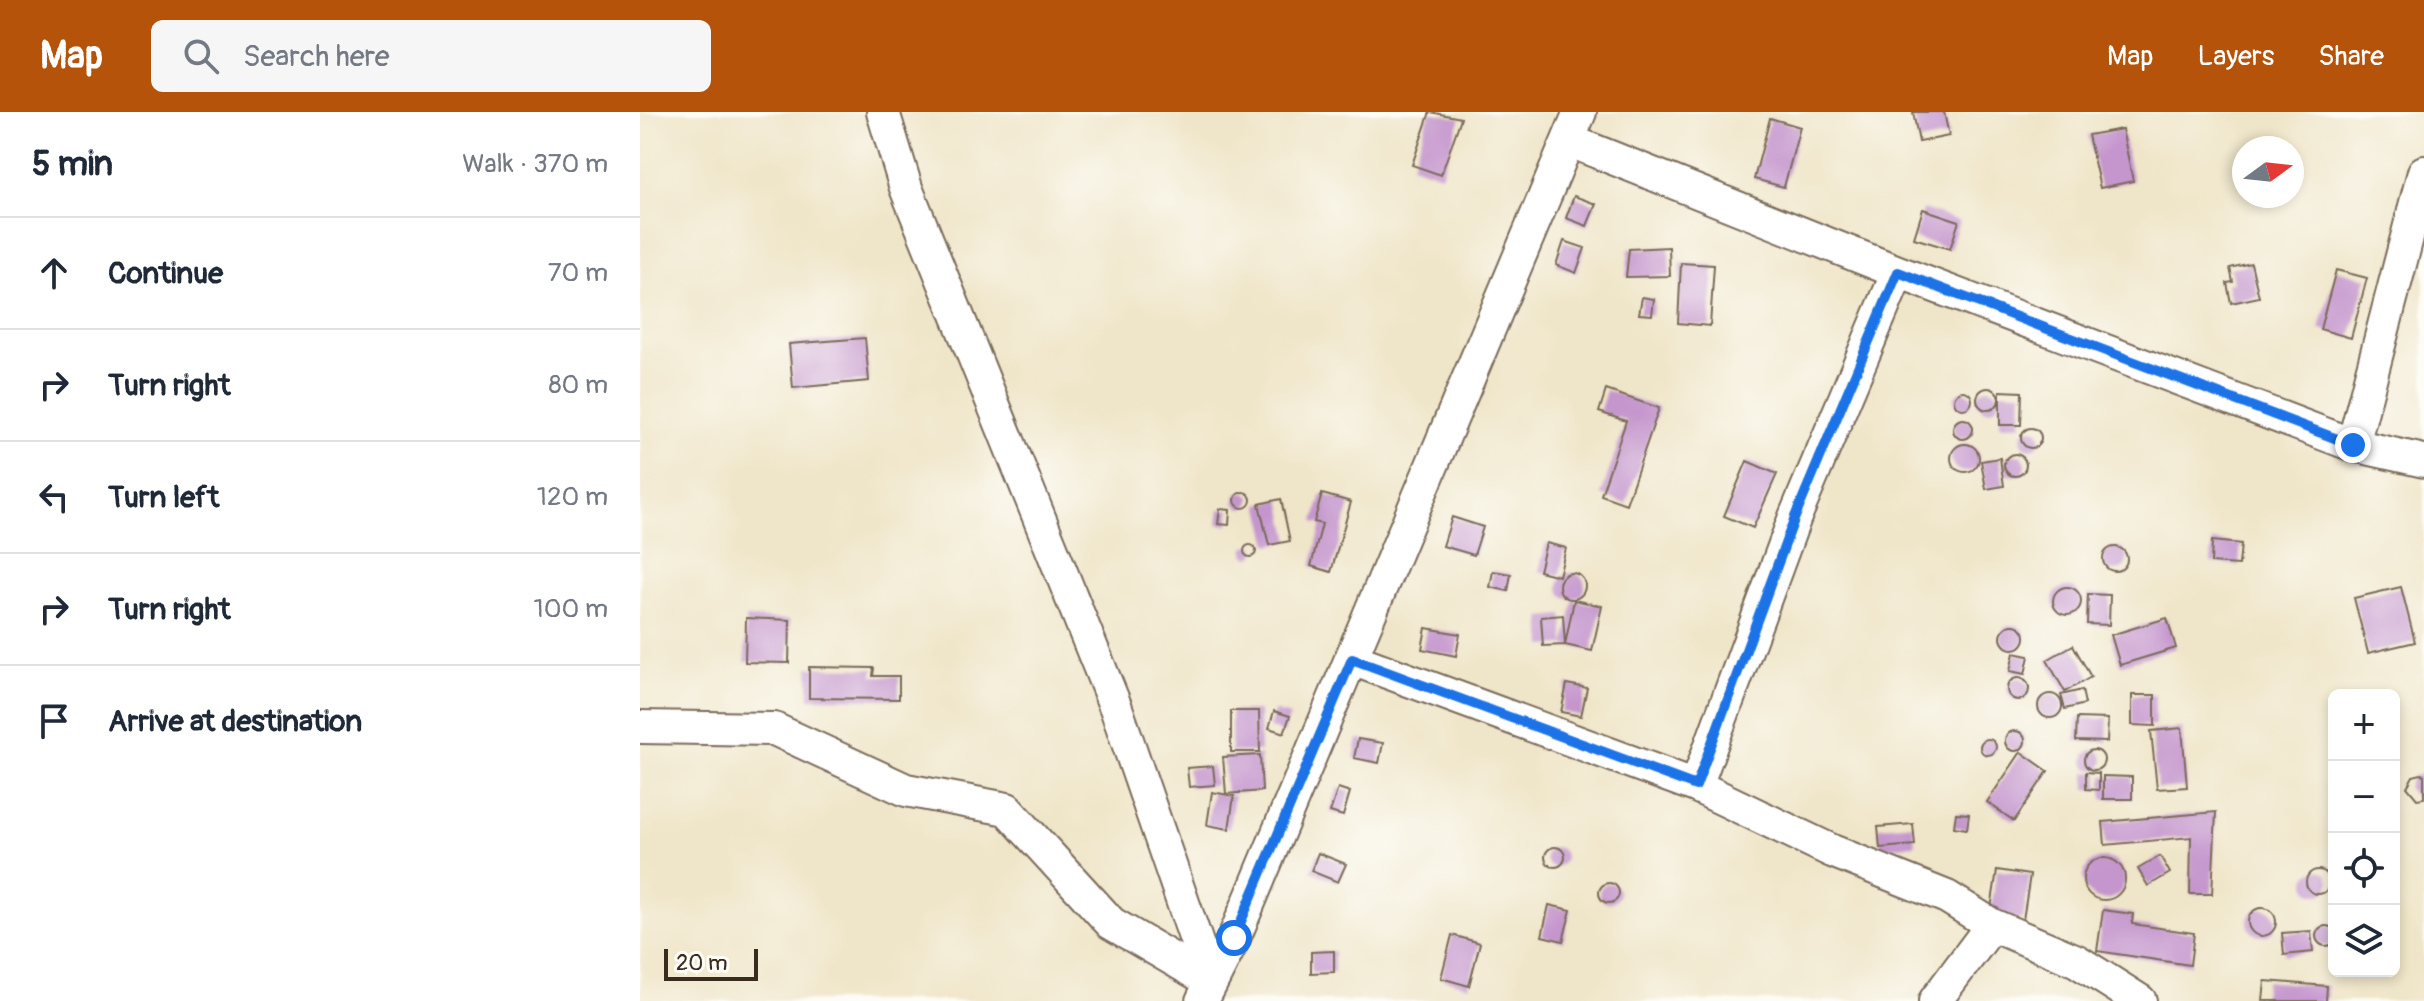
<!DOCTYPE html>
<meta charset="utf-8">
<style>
body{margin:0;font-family:Pangolin,sans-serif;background:#f6f6f7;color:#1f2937}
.controls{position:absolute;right:24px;bottom:24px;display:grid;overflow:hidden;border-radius:12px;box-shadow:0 4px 12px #0003}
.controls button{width:72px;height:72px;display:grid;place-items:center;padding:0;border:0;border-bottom:2px solid #e0e1e3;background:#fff;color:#1f2937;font:40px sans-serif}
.compass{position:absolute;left:1592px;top:24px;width:72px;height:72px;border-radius:50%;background:#fff;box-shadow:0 4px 12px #0003;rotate:75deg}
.scale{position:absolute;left:24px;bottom:20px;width:94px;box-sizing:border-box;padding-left:8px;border:4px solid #3b2a1e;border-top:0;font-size:22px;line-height:28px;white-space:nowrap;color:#3b2a1e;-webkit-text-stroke:6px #fdfcf7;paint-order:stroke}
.stop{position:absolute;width:24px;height:24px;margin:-18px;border:6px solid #1a73e8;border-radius:50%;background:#fff}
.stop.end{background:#1a73e8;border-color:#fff;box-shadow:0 2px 8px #0008}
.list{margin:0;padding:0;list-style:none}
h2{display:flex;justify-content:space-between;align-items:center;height:104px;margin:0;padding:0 32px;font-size:34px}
h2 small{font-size:26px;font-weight:400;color:#747a83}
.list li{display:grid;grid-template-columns:52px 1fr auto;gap:24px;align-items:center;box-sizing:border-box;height:112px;padding:0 32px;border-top:2px solid #e0e1e3}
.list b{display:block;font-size:30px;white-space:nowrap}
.list em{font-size:26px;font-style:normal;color:#747a83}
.icon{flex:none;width:44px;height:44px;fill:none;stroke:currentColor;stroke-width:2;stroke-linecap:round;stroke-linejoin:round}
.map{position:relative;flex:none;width:1784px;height:889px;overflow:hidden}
header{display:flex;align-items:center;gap:48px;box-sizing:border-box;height:112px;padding:0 40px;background:#b45309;color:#fff}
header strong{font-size:38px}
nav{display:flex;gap:44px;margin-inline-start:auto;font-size:28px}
.search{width:560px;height:72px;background:#f6f6f7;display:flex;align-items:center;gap:20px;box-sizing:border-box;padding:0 28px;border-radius:12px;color:#747a83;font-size:30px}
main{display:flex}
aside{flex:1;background:#fff}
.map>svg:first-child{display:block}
.building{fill:#c596cd}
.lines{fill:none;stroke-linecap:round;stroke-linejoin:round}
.street-casing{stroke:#7a6b5a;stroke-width:36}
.street{stroke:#fff;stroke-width:32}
.route{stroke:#1a73e8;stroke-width:10}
</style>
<header>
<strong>Map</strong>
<div class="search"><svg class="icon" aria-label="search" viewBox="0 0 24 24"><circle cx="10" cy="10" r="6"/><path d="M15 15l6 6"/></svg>Search here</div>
<nav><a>Map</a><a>Layers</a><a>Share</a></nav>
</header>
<main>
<aside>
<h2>5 min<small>Walk · 370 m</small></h2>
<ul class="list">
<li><svg class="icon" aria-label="ahead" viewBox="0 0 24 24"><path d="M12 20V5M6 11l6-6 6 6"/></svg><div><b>Continue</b></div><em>70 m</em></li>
<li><svg class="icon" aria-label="right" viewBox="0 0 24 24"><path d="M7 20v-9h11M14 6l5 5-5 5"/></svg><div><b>Turn right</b></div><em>80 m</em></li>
<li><svg class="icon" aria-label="left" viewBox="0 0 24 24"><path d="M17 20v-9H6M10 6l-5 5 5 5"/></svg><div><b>Turn left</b></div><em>120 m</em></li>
<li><svg class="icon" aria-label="right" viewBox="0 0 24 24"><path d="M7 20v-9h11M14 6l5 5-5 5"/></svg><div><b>Turn right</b></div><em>100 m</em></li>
<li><svg class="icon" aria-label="arrive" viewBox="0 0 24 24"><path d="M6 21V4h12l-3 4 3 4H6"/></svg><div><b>Arrive at destination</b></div></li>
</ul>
</aside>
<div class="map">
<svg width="1784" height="889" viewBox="0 0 1784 889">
<rect width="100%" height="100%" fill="#fdfcf7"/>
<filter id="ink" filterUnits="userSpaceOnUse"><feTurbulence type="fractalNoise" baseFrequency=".0125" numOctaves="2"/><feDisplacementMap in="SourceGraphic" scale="16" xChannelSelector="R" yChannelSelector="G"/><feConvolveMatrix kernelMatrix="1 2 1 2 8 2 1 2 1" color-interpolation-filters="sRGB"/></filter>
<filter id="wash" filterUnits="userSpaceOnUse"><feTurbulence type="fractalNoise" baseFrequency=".006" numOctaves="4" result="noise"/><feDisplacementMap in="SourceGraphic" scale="32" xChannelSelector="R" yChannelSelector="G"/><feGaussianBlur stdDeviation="1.8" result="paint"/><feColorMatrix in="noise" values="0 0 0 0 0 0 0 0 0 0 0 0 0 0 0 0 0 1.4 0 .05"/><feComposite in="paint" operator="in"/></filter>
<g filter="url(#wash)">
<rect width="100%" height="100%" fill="#efe5c8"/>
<g id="blocks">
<!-- building -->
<path class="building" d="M790,0l31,6 -20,57 -29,-10z
M1273,0h31l5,24 -30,6z
M1130,6l30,9 -16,60 -30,-8z
M1482,17l11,52 -33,7 -12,-53z
M934,84l22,8 -9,22 -21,-8z
M1283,97l36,12 -9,28 -36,-11z
M924,129l21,7 -9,25 -20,-8z
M1029,135l1,29 -44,1 3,-28z
M1041,151l33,2 -4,61 -32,-3z
M1611,151l8,34 -28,6 -4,-20 6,-1 -3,-14z
M1696,158l31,8 -16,60 -31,-9z
M1002,185l12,2 -2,16 -13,-1z
M225,226l4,43 -76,7 -4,-44z
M1337 287a11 11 0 1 1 22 0a11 11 0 1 1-22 0Z
M966,278l53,18 -33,96 -25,-9 25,-74 -27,-9z
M1314 288a9 9 0 1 1 18 0a9 9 0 1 1-18 0Z
M1360,279l22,1 -1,33h-21z
M1313 317a10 10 0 1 1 20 0a10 10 0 1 1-20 0Z
M1381 326a10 10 0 1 1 20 0a10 10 0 1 1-20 0Z
M1311 346a14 14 0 1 1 28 0a14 14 0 1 1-28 0Z
M1364 353a11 11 0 1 1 22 0a11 11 0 1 1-22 0Z
M1360,346l4,28 -18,3 -5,-28z
M1107,349l30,13 -24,54 -29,-12z
M595 388a8 8 0 1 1 16 0a8 8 0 1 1-16 0Z
M682,382l29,8 -20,70 -20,-6 11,-42 -8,-2z
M641,387l9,42 -21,4 -10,-41z
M580,397l10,1 -1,15 -11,-1z
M812,405l31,10 -9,28 -31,-9z
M1572,429l29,3 -2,21 -28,-2z
M906,431l20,5 -7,28 -20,-5z
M604 439a6 6 0 1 1 12 0a6 6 0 1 1-12 0Z
M1463 447a12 12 0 1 1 24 0a12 12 0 1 1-24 0Z
M853,459l18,3 -3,17 -18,-4z
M919 474a13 13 0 1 1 26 0a13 13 0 1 1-26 0Z
M1413 489a14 14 0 1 1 28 0a14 14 0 1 1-28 0Z
M1761,475l14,55 -47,11 -14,-55z
M1448,482l22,1 -1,30 -22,-1z
M934,488l28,6 -10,45 -27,-6z
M923,503l2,30 -22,1 -2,-29z
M106,506l44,2 -1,43 -44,-1z
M1527,506l9,30 -56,17 -9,-30z
M1361 525a12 12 0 1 1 24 0a12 12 0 1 1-24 0Z
M786,516l34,6 -4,22 -34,-7z
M1433,533l18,32 -26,15 -18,-32z
M1374,541l15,3 -4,18 -15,-3z
M169,555l65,1 -1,8h26v23l-90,-1z
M1367 577a11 11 0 1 1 22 0a11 11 0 1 1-22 0Z
M927,572l20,4 -6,28 -20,-4z
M1442,578l3,14 -20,5 -4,-14z
M1398 594a12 12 0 1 1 24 0a12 12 0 1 1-24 0Z
M1492,583h23v31l-23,-1z
M591,599h28l1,41h-29z
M634,599l16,5 -6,17 -15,-5z
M1437,606l31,1 -1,23 -31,-1z
M1542,616l5,59 -30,2 -6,-58z
M1365 629a10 10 0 1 1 20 0a10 10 0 1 1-20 0Z
M718,627l25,4 -4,20 -25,-5z
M1340 635a8 8 0 1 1 16 0a8 8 0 1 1-16 0Z
M1444 648a10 10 0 1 1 20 0a10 10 0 1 1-20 0Z
M1381,640l27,19 -34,50 -27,-19z
M620,643l2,36 -36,3 -3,-37z
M573,654l2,19 -26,2 -2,-19z
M1446,660l13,1v17l-13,-1z
M1781,662l3,1v23l-7,1 -10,-12 6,-11z
M1463,664l29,1v22h-29z
M698,676l12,4 -7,24 -13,-4z
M572,680l22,4 -5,33 -22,-4z
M1576,700l-4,82h-22l1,-57 -86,8 -2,-23z
M1316,701l13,1 -2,15 -13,-2z
M1273,712l2,21 -35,3 -2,-21z
M905 745a10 10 0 1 1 20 0a10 10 0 1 1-20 0Z
M678,741l28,11 -8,18 -27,-11z
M1520,744l10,17 -22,13 -10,-17z
M1443 767a21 21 0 1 1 42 0a21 21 0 1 1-42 0Z
M1666 770a12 12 0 1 1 24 0a12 12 0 1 1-24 0Z
M1357,758l33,5 -7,45 -33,-5z
M959 781a10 10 0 1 1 20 0a10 10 0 1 1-20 0Z
M909,793l22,5 -8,31 -21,-5z
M1608 810a14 14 0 1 1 28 0a14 14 0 1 1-28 0Z
M1463,798l30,4 -1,10 62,9 -4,32 -93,-14z
M1676 824a10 10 0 1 1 20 0a10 10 0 1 1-20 0Z
M1671,819l2,21 -29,3 -2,-22z
M812,823l28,8 -11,43 -28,-8z
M694,839v21l-23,1v-21z
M1625,869l62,5 -1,15h-63z"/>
</g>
</g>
<g filter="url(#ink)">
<use href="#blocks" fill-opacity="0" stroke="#7a6b5a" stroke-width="2"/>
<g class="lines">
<defs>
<path id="street" d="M243,0l23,76 210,520 94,273
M930,29l328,131 455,173 71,16
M1713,333l71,-273
M712,547l344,127 136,65 115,46 45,28 85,36 63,40
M0,615l134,2 132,61 101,19 104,114 99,58
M1056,674l99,-269 103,-245
M562,889l32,-63 346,-826
M1295,889l57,-76"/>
</defs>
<!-- street casing -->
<use href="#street" class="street-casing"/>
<!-- street -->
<use href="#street" class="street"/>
</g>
</g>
<g class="lines" filter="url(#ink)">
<!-- route -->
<path class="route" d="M594,826l118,-279 344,127 99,-269 103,-245 455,173"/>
</g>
</svg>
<div class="controls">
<button>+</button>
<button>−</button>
<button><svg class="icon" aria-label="locate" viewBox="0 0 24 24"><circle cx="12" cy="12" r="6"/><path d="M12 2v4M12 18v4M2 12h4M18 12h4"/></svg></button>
<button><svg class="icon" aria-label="layers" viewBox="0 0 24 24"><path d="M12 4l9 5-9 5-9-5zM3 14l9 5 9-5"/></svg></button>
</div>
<svg class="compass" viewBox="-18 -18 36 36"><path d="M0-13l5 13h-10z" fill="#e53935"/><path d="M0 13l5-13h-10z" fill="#747a83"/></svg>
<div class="scale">20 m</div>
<div class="stop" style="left:594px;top:826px"></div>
<div class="stop end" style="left:1713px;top:333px"></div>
</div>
</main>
